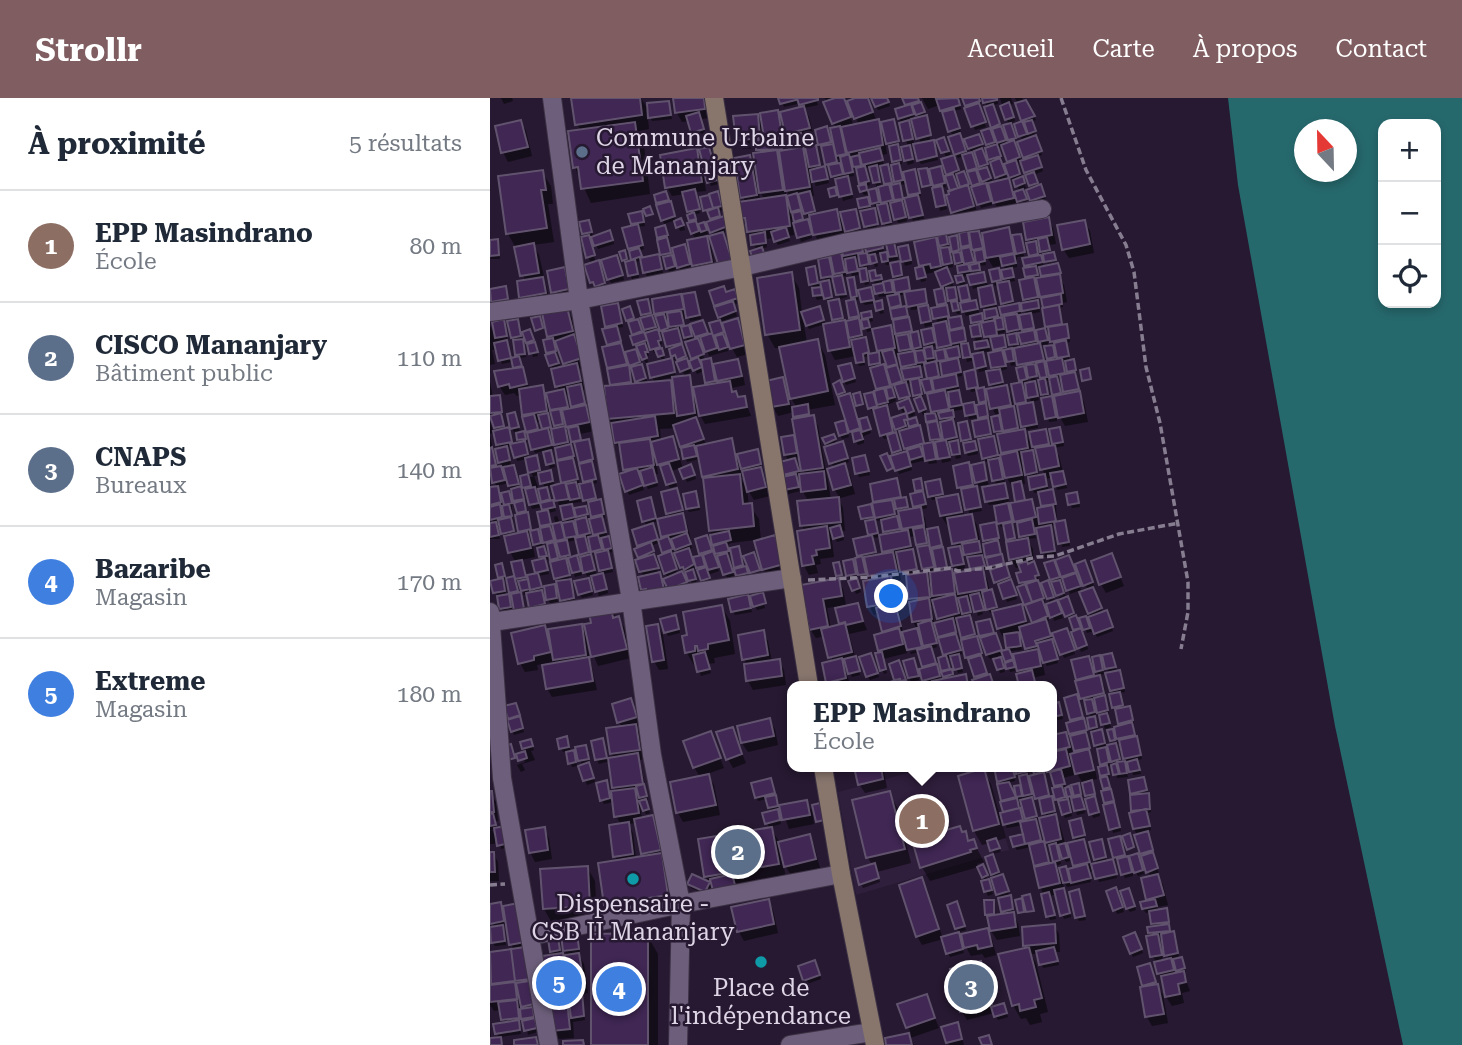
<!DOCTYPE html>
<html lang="fr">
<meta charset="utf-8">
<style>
body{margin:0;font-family:"Roboto Serif",serif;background:#f2f2f3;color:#1f2937}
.controls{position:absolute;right:21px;top:21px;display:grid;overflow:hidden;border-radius:14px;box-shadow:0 4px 10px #0003}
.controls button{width:63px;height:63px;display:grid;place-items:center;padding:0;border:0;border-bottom:2px solid #e0e1e3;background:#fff;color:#1f2937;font:35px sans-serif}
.compass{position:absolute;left:804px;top:21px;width:63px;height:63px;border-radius:50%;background:#fff;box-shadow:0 4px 10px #0003;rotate:338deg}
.you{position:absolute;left:402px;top:499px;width:24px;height:24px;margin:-18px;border:5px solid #fff;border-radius:50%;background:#1a73e8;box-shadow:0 0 0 10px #1a73e833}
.badge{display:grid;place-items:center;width:46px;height:46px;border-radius:50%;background:#7f5d60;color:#fff;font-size:23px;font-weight:700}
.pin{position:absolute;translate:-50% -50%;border:4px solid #fff;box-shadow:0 2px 7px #0006}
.popup{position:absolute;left:297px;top:583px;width:270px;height:91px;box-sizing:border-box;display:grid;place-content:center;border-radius:14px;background:#fff;filter:drop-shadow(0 2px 5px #0005);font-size:23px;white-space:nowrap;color:#747a83}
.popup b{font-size:26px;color:#1f2937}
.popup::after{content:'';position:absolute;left:50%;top:100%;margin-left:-14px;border:14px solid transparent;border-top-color:#fff}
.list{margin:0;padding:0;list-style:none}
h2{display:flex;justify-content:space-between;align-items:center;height:91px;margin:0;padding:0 28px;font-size:30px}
h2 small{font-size:23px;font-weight:400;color:#747a83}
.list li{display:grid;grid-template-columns:46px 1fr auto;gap:21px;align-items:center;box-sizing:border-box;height:112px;padding:0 28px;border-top:2px solid #e0e1e3}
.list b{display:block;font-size:26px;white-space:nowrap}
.list p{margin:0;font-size:23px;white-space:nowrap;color:#747a83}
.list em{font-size:23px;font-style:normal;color:#747a83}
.icon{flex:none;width:38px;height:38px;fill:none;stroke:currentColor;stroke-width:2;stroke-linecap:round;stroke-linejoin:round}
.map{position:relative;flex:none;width:972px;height:947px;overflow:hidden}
header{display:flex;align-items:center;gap:42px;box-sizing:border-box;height:98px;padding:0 35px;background:#7f5d60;color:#fff}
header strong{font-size:33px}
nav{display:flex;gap:38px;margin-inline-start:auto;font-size:24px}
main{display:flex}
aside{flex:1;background:#fff}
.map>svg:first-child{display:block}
.built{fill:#2f1e3c}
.water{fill:#26696d;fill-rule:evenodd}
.shadow{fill:#0007;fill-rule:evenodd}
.building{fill:#402754;stroke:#61536e;stroke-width:2}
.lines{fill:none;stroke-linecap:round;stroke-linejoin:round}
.street-casing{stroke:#3d3245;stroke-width:20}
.secondary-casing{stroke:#3d3245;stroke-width:20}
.path{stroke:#877d91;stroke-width:3.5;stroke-dasharray:7 3.5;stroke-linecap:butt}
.street{stroke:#6d5f7b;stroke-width:18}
.secondary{stroke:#88766d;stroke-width:18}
.service-dot{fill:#5c6f8a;stroke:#261931;stroke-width:2.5}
.culture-dot{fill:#0f9aa8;stroke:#261931;stroke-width:2.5}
.labels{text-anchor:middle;stroke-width:5;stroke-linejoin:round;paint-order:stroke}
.poi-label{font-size:24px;fill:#ded5e6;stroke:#261931}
</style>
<header>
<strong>Strollr</strong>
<nav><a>Accueil</a><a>Carte</a><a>À propos</a><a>Contact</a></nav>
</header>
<main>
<aside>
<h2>À proximité<small>5 résultats</small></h2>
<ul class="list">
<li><span class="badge" style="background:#8d6e63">1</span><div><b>EPP Masindrano</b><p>École</p></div><em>80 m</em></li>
<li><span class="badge" style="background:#5c6f8a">2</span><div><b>CISCO Mananjary</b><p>Bâtiment public</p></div><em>110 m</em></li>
<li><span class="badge" style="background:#5c6f8a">3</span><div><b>CNAPS</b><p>Bureaux</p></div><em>140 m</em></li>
<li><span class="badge" style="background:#3f7fe0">4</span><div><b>Bazaribe</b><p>Magasin</p></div><em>170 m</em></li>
<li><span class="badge" style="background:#3f7fe0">5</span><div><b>Extreme</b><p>Magasin</p></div><em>180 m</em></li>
</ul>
</aside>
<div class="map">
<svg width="972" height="947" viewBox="0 0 972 947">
<rect width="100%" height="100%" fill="#261931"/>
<!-- built -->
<path class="built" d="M439,669h57l23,83 -153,45 -18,-103z"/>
<!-- water -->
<path class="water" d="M738,0h234v947h-59l-68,-319 -97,-541zM893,26h53v179h-53zM814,32h42v42h-42z"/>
<!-- shadow -->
<path class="shadow" d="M11,0h11l1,3 -9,3z
M83,0h68l9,15 18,-10 4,16 -20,2 -5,-10 2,18 -10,2 4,7 7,56 -59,9 -16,-35 -5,-36 11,-1 -4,-7z
M185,0h29l5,20 -8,1 4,14 -10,3 -5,-15 -8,1 -5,-9z
M290,0h16l1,6 -13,3z
M309,0h17l2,7 -14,3 5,9 5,20 -11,3 1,9h-2l7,12 8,-10 4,18 5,3 3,11 -13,3 -5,-9 3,19h-3l5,20 20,-5 8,13 13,-10 4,18 -13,3 -5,-9 2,13 -25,5 -5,-9 -4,-19 -3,1 -3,-5 -4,1 2,6 -5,1 1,3 10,2 3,13 -11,4 -6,-24 -3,1 2,16 -6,1 2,5 -12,4 -4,-7 -8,1 1,8 -10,4 -15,-33 3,-15 -7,-29 -6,-9 17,-8 8,14 3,-17 -2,-6 -15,1 -6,-9 20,-25 7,13 13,-16 6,11 20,-15zM293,29l6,9 4,15 -10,1v-7l3,-1zM295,89l5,10 -3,1zM269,92l6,10 -5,1z
M335,0h17l13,30 4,-3 -10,-23 8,-4h9l11,23 3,3 13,-3 9,43 -3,1 3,9 12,-3 2,4 5,21 -3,1 6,22 -11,2 -6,-19 -5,1 5,18 -9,2 -6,-19 -5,1 5,21 -6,1 -7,-21 -4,1 -4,-13 -7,1 -3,-4 2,-4 -13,-32 4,21 -7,1 6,21 -10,3 -6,-22 -2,1 -5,-13 -4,-3 -6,-20 7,-16 4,13 3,-1 2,-11zM395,42l6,7 5,19 -3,1 5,18 -5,1 -3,-16 -3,-4 -3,1 -2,-12 5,-1zM352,61l1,5 -6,1 -1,-5zM392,66l4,23 -4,1 -7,-22zM381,69l4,16 2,4 2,-1 5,19 -4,1 -5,-16 -7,2 -3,-5 5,-2 -5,-17zM418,86l4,14 -8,1 -5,-14z
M382,0h15l3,8 -12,4z
M414,0h14l8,18 5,28 4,2 3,14 -17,4 -3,-4 3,-16 -8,-25 -6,2 7,22 -6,2 6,18 -6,2 -2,-4 2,-14 -9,-29 8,-11zM422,2l5,14 3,4 -5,2 -6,-19z
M432,0h35l4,11 -7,2 7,21 -3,1 9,23 7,2 4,14 5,-2 -7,-19 -5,1 -2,-4 11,-8 3,8 -2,1 12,35 7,-2 -10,-23v-11l-7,-15 11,-3 -10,-32h13l1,6 -6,1 15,39 4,-1 -6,-17 5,-1 -4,-6 -6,-21h11l2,6 -4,1 6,16 -6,2 3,6 4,13 -2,1 7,19 -5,1 10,25 -5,1 7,14 -7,2 -5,-8 2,10 -18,5 -9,-15 1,8 -11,3 -17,-52 -6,2 -2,-4 -6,-16 3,-1 -13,-32 -12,4zM513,48l6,18 1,13 3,4 2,-1 5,12 -5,2 -16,-33 3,-1 -5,-12zM490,73l5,14 5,-2 2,13 -7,-11 -4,1 -5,-13z
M474,0h15l2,7 -2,1 7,21 -11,3z
M525,0h7l14,22 -5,2 11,33 -5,2 6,14 -9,4 12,25 -12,4 -6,-13 5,-2 -11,-27 4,-2 -3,-18 -7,-17 9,-2z
M31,24l5,9 6,25 -24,6 -5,-10z
M449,43l6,2 15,31 6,3 12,38 -20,6 -5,-9 -1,-22 -9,-30 4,-1zM468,77l5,14 -5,1 -5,-13z
M206,52l5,9 2,12 5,-2 -3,-6 5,-11 4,13 -3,1 7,18 -7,2 -5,-13 -3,1 3,17 -11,1 5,21 -6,2 4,11 5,-2 3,4 2,6 -4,1 7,12 5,24 -17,3 -5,-9 2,-25 -4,-7 -7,-39 -13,2 -5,-9z
M450,70l6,19 -5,1 6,21 -7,2 -9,-41z
M52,74l9,14 2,18h-5l6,38 -21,3 6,10 11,47 -24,4 -5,-9 4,-16 -9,-33 -8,-14 -8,-56z
M227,95l6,17 -5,1 11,20 -7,2 14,36 -24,-37 1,-10 -4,-9 -2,1 -2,-4 -3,-12z
M166,98l12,1 8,25 7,2 2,6 -5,1 -4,-11 -12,4z
M377,101l5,13h2l3,16 -9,3 -7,-23z
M153,119l2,9 -8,1 7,22 -5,2 4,8 17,1 3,13 -16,4 -5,-17 -5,2 2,16 -7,1 -9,-19 3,-4 2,7 6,-2 -10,-31 10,-3 -2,-3z
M558,121l5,9 3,16 -7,1 2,9h2l3,5 -11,1 -8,-14 8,24 3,-3 -1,-3 9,-2 4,7 1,7 -2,1 5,8 3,17 -4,1v4l-4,1 4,18h3l2,4 2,12 -5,1 5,18h3l2,4 4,28 5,9 4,20 -23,4 -9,-16 1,11 -8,1 -8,-42 -3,-9h-4l2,10h-3l6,19 -8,2 -5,-19 -5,1 6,21 5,-1 2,4 4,20 -13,2 -12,-45 9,-1 -4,-15 4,-1 -6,-20 -3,1 -2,-4v-9l-10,-28 4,-1 -6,-22 -4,1 -2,-4 -2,-11 7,-1 4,14 5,-1 -4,-12h3l-3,-6 -10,2 -9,-15 2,13 -7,1 2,8h3l2,4 2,9h3l3,4 3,17h-2l4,12 2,-1 2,4 2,9 -11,3 1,3 8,-2 4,15 4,-1 2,4 2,11 -4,1 -4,-15 -5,1 5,17 -7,2 4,16 7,9 8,36 5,-1 5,9 9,37 7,-1 -14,-42 14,-3 5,16 5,-1 -4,-16 8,-1 3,4 2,13 -10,2 5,8 8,32 -10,2 -4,-13 -7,2 3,13 3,-1 3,4 2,24 -4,-6 -3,1 6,10 9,-2 5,24 -8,1 -5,-22 -8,1 7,28 -11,3 -7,-30 -5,1 3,10 -9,1 6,10 1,16 5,14 -3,1 9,22 -3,1 7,18 -3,1 6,13 14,-5 9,24 -11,4 -6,-13 -4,1 4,17 -11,3 -5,-7 3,16 -13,3 1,8h-12l-3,-11 3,-1 -6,-19 14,-3 -7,-22 -4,3 4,17 -13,1 6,20 -5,1 -6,-18 -6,2 7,16 -5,1 -6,-16 -4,2 -3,-4 -9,-31 11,-3 13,32 8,-2 -4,-15 -3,1 -5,-9 -4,-16 -4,1 -5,-14 -6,1 4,14 -5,2 -5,-15 -5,1 4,14 -3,1 10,25 8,35 2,-1 5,10h-18l-2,-5 4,-1 -7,-19 -4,-4 -8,-34 -5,1 8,30 -4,1 5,17 -5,1 -6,-16 -6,2 8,19 11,-2 5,10h-35l-1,-4 -8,2 -4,-13 3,-2 -5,-17 -9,2 -1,-2 21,-6 -1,-3 -5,1 -4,-14 -4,1 4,14 -13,3 -3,-3 2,8 -24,6 4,14 -3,1 -6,-19 4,-1 -6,-18 8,-2 -5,-20 -5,1 -5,-9 -4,-24 7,-1 -7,-12 2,9h-5l-2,-4 -5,-33 15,-3 -3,-16 -5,-3 -2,-11 17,-3 -5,-20 25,-5 6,18 -5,-9 -3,1 5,10 5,-1 4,12 7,-1 -4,-15 5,-1 -2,-13 5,-1 7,28 -7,2 5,8 2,13 11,-2 2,4 8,39 3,-1 2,4 20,-4 -8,-20 -3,1 3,16 -9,2 -3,-4 -3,-17 7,-1 -7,-24 -3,1 -6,-9 -3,-17 -6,1 -2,-3 -3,-13 12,-3 5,18 13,-3 5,9 3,14 5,-3 -7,-25 -2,1 -2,-4 -4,-21 13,-3 7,12 -2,-10 10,-2 6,23 7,-1 -6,-25 -4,1 -2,-4 -4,-18 -4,-3 -2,-15 8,-2 -4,-29 -7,1 -5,-19 8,-2 5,19 4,-1 2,4 4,26 8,-2 -5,-9 -4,-18 5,-1 -5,-16 7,-2 -5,-20 -8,1 5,18 -8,2 -4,-12 -8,2 -4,-16 -7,1 3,5 3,24 -6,1 3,13h-2l5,16 11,-2 4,14 -8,1 -4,-10 -11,2 -6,-10 2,11 4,4 1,4 -3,1 9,37 -5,1 -5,-17 -4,1 4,18 -9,2 -5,-20 -5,1 5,19 -8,1 -3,-4 -16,4 2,6 -13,4 -10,-36 -5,1 -2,-4 -6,-25 -4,2 -3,-8 3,-1 -1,-3 -3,1 -1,-6 12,-3 -9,-36 -6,1 1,8 -6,1 -3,-10 -21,4 -5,-9 -5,-27 -16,5 -6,-10 4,24 10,-2 8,14 10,50 -28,5 2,13h3l1,-6 5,9 13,73h8l4,9 2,23h-3l2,9 -7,2 -6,-10 3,25 -14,2 1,5 -5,1 2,8 -9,2 -5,-9 -5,-33 6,-1 -3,-6 -3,-23 10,-1 -6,-10 -2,-17h4l-5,-18 -7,1 8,17 -5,1 4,15 -12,3 -6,-31 7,-2 -4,-6 -2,-17 10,-1 5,9 -4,-26h3l-3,-8 -16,4 -5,-9 -5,-25 14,-3 8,13 -9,-44h-6l-8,-14 -8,-55 32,-5 8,14 3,25 17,-5 7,17 10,-2 -6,-22 -2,1 -3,-4 -8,2 -2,-4 -7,-27 6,-1 6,21 3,-1 -1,-5h4l-6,-23 8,-1 6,11 -2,-15 12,-2 -1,-4 17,-3 3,9 7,-1 -4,-10 15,-2 4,12 4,-1 -1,-8 5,-1 5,16 -9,1v4h-3l-4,-12 -8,1 4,12 -3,1 -4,-12 -5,1 2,12 -4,1 -3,-12 -7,1 4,13 7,-1 4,14 -4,1 -3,-11 -11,2 4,7 3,17 -4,1 9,38 5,3 2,13 9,-1 2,12h2l7,10 -4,-17 -2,1 -6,-9 -3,-21 15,-3 9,15 -6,-32 -4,-14 -10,1 -8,-24 3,-1 3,5h3l3,7 7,-2 4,14 5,-1 -7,-31 7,-1 4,16h4l2,4 2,10 13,-3 8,35 -7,2 -5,-18 -9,1 -5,-16 -8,2 4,13 4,-1 2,4 5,22 4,-1 2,4 3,13 7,-1 -5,-18 11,-2v-4l3,-1 -5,-15 7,-1 -4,-17 8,-1 -2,1 8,29 10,-2 2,4 9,34 9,-2 -6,-18 -2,-9 3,-1 -4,-11 -5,1 -2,-4 -1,-8h2l-8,-27 5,-1 -7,-21 -4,1 2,11 -7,1 10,24 4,22h-3l-7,-13 -3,-12 -2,1 -10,-18 -10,2 1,7 -5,1 -4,-13 5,-1 -6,-25 19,-4 5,9 -1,-11 6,-1 4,12h4l-2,-10 5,-1 4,14 5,-1 -4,-15 6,-2 6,10 -2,-9 7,-1 7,11 -1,-10 25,-5 4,8 7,-1 4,20 -7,1v10l-7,1 5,13 -7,1 6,23h4l4,11 4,-1 -3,-10 4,-1 -6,-22 8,-2 -4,-19 8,-3v-3h-3l-2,-11h3l-6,-21zM480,151h4l2,2 2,18 -3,1zM353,162h4l6,19 -4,1 6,21 -7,1 5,19 -5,1 1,10 -5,-10 -3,-18 -3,-4 -5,1 -6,-20 7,-2 6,20 7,-2 -6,-20 5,-1zM479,166l7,11 -5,1zM342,168l6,12 -5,1zM551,168l3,13 -5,1 -4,-12zM479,177l4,14 6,-2 10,35 -5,2 -9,-22 -4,1 -2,-12 -7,-14zM548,181l14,62 4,4 2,12 -6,-10h-3l-5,-17 -10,2 -5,-18 11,-2 -7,-32zM531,217l5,18 -5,1 -5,-18zM460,222l2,12 -4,1 -4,-12zM493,227l3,11 2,4 5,-1 4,14 -6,1 -4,-12h-5l-4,-16zM526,232h3l6,18 -6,1zM548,233l4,13 -5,1 -4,-13zM422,237l4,17 -4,1 -5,-17zM407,246l6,11 -5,1zM556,246l2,14 3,4 -5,1 -6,-17zM448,248l3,5 -4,1 2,9 3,3 3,14 -5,1 -10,-32zM410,258l7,27 -4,2 -8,-28zM574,265l6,12 -4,1zM436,267l3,15 -7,2 -4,-15zM536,273l7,12 -5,1zM399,279l8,10 5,15 -3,2 5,11 -11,4 6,14 2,-1 7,20 -6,2 -17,-48 11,-5 -9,-23zM573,280l4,17 -6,1 -3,-17zM561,282l5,19 2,10 -9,-11 -3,-17zM438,284h6l2,10 -3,1zM422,285l9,28 2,4 4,-2 7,31 -8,1 -11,-26 -13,4 -1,-3 6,-2 -3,-6 3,-1 3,6 5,-2 -10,-31zM432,285h2l6,13 3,19 -5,1 -8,-17 3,-1zM299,297l8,13 -5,1zM450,316l4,9h-2l3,19 -3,1 -6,-28zM512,318l3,11h-1l-6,-10zM503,321l2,13 4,3 7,42 6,9h2l4,18 -6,1 2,10 -8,-13h3l-2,-14 -10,-29 -1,-17 -4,-4 -5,-18zM419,325l3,6 -5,1 -2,-6zM533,370l6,10 5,15 6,-1 3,17 -7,1 -5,-9 -5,1 -5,-18h4zM481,377l8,11 5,-1 3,17 2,3 6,-1 4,19 2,4h5l4,16 -2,1 3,15 5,9 5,-1 3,6 -6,1 6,13 -4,1 15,36 -6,2 -8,-20 -23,5 -4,-16 -4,-3 -3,-13 -4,-8 3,-1 -9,-45 -7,-12 12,-2zM404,410h3l3,4 6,20 -5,1zM521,417l9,14 4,12 -8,1zM393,422l4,16 -8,1 -5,-16zM439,435l6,23h-1l-6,-10 -2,-12zM426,438l7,33 3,4 5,-1 2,14 -7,-12 -8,1 -8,-38zM391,439l5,18 -10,1 -6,-10 3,-2 2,4 -2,-10zM443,462h3l4,13h-5zM409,469l5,9 3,-1 6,47 5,8 -15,3 -8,-46 -3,-6 9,-1zM445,505l6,20 -6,2 -4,-19zM443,530h4l9,29 -6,2 6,21 -5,1 -10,-32 6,-2z
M594,124l6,9 4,22 -25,5 -6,-9z
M91,126l9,2 3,10 -5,1 8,26 4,3 6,21 -7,3 -8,-8 1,-18 -4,-7 -2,-20z
M177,133l2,8 -3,1 10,30 -7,2 -10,-31 2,-1 -2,-3z
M122,138l2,8 -16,5 -2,-4z
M7,143l3,18h-9l-1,-17z
M410,151l9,2 3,13 -7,2z
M196,152l5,18 -10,3 -2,-4z
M129,163l5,19 -13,3 -2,-4z
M74,171l5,9 4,20 -15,3 -5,-9z
M15,190l4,15 -14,2 -3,-3z
M380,191l5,14 6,-1 3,11 -4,1 -4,-11 -11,2 -3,-3z
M236,195l10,2 3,8 -6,1 4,12 -15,5 -7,-16z
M204,196l7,25 -11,2 -1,-3 -6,1 2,9 5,3 3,10 6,-2 -6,-14 11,1 4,10 3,-1 4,7 -4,-17 10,1 7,25 -19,5 -6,-17 -5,2 7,20 5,-1 3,6 24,-5 5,9 3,15 -13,3 7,11 5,-1 7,18 -46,8 -8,-14v13l9,22 25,-5 7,16 21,-1 3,13 -2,1 5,9 5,18 -16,4 -6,-10 -3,-13 -4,1 6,12 2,15 10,14 2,22 27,32 -19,6 -5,-9 -9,-30 -24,3 -15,9 -6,-22 -5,-52 -5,-19 -13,3 -11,-34 -16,1 1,12 11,-3 5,9 6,22 10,1 3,9 -9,3 -6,-14 -10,3 6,15 -7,2 -14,-29 2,15h-4l4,12 -10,3 -5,-13 -4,1 5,13 -15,5 -2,-4v-18l-6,-21 -5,-9 -2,-16 -5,-8 4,-32 -9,-38 6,-2 -3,-21 10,-21 6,22 -7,1 5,17 5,9 12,-4 -10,-30 4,-8 10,22 5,-1 -7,-30 9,2 13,39 -3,1 2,5 5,11 9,-2 -19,-46 24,-17 5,9zM176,223h4l3,10 -4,2zM193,231l12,41 2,4 6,-3 -4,-10 4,-2 6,27 -15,3 -7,-15 4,-2 -14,-42zM160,246l4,9 4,-1 5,10 -11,15 3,6 -7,1 -9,-25 4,-1 3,5 2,-1 -2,-6h3l-5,-11zM188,261l7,18 -9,1 -4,-17zM141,263l6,20 2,4h-7l-4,-23zM183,279l2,14 -5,-9 -14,1 -1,-2z
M76,211l6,9 4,23 9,26 -6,2 6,21 -3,1 3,17 5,8 4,15 -14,3 2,8 6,-1 2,4 4,18 -3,1 6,19 -4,1 4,17h3l2,4 3,13h-4l12,34 -5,1 5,19 -10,2 -6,-20 -2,1 -2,-4 -3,-14 -5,1 12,38 5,-1 3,4 3,14 -9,3 -7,-21 -5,1 -2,-4 -8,-32 -10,2 4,17 5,-2 6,18 -7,2 -5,-18 -5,1 10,42 -11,2 -10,-41 -12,-33 2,-1 -5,-16 5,-1 -1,-5 -11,2 -8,-22 -2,-10h11l-6,-18 -10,2 -4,-15 -8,1 7,20 4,4 16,61 5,-1 9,21 2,8h-4l5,14 -11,2 8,32 -13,3 -5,-17 -7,1 4,17 -7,2 -7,-12 1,9 -9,1 -11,-30 9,-2 -4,-14 4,-1 3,4 2,11 -4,1 5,16 1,-1 7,12 -7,-29 5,-1 5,17 6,-1 -3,-12 -4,-3 -4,-16h3l-6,-11 -10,-30 -5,1 5,16h-10v-14l4,-1 -4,-12v-28l1,5 6,-1 -7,-18v-34l7,32h3l8,11 -3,-14 -3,1 -2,-4 -3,-12 3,-1 -5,-16 -5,1v-52l3,15h6l2,3 2,16h-2l4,14 3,-1 2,4 3,12 8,-2 -4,-12 -3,1 -2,-4 -3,-12 6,-2 5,19h3l2,4 2,6h-3l5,16 7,-2 5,17 9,-2 5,15 10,-1 -6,-23 2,-1 -4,-12 2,-1 -6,-18 5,-3 -4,-8 -6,-8 4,19h-3l4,18 -4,1 6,17 -5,1 -6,-17 -9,2 -2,-4 -10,-35 -2,-19 -4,1 -3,-3 -9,2 -6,-9 -3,-13 21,-3 -4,-11 6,-1 -10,-35 8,-2 9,36 -8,1 12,31 12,-2 5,8 12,-4 -14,-49 6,-2 -7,-26zM68,247l9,22 -7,1 -5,-22zM80,296l5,15 -6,1 -4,-15zM74,313l8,30 5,4 6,20h-2l4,19 -4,1 4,15 2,4h3l2,8 4,-1 1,3 -4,1 2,5 -4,1 4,16 -4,1 -6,-19 4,-1 -1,-2 -11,5 5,17 -5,1 -5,-17 4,-1 -5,-15 -9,2 6,16 -7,1 -4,-9 -3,1 10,43 -5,2 -9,-34h2l-3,-15 7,-2 -10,-24 7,-2 6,20 22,-3 -5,-18 3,-1 -6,-23h2l-2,-10 -4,-4 -9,-34zM3,321l4,12 -4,1 -3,-12zM46,324h6l2,9 -5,1zM50,377l5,14 -5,1 4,14 -5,1 -5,-16 4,-2 -4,-11zM19,385l12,33 -4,1 5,17 -7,2 -5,-16h3l-2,-23 -3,-4 -5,2 3,12h-2l1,10 -6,-10 3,-1 -6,-20zM42,435l3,11 4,4 4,12 -8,2 3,13 -12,2 -5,-17 14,-3 -3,-15 -5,-8z
M380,215l3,8 -4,1 2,9 -4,1 -4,-18z
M247,222l12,34 -12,3 -5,-9z
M13,223l5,19h-3l3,6 -3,5 6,11 -9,2 -5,-14h-5l3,14 -5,1v-39l6,10z
M41,237l7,21 -5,1 -6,-15z
M362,271l4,13 -10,3 -2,-4z
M345,287l7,2 4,9 3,-1 10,26 7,-2 2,4 3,10 -7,3v7l-6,2 -8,-15z
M477,325l5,20 4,4 2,7 -10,2 -2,-4 -3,-12z
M356,329l3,10 -7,2 -2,-4z
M343,338l4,8 7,3 5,15 -6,2 7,11 5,19 -15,4 -6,-9v-20l-9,-30z
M375,359l5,18 -11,2 -2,-4z
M206,395l4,17 -11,2 -2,-4z
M188,396l6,20h-2l5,10 4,16 -2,1 3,7 -4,2 4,10 11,-4 -2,-3 5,-14 7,20 16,-7v3h-2l7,21 -7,2 -7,-21 -5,2 4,12 -11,4 2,7 -5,2 -8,-17 -5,3 5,13 -5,1 -6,-14 -2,1 -3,-3 -6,-24 -4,1 3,8 -4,1 8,21 3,-2 6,13 -15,7 -6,-12 -2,1 4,16h-20l-6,-9 2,-12 -3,-6 -2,-14 2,-9 -2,-3 8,-18 -3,-6 8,-18 5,18 13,-4 -2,-4zM169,423l5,18 -5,2 -8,-18zM170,444l5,13v18l4,6 -6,2 -5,-9 -7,-26z
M586,396l4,13 -8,1 -2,-4z
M505,426l5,18 -2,1 19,56 -10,3 -7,-17 -2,1 -2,-4 -11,-37 2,-1 -5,-18z
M621,457l13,31 -18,7 -5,-9z
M579,459l12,33 -11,4 -5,-13 -6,1 19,39 10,28 -7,3 -10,-33 -4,-3 -8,-19 4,-1 -1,-4 -10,-12 -6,-16z
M364,467l1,13 6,14 -5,2 -8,-19z
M596,468l8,20 -2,1 11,26 5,3 5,15 -16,6 -3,-6 -7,2 -6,-13 10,-3 -2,-4 1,-23 -6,-5z
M98,482l5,15 -11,3 -3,-4z
M348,482l5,9 3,16 -19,3 4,21 11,-3 -5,-16 20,-5 10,25 -18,4 11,41 -8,2 -5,-14 -4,2 8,21h-21l-2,-4 5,-20 -8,-26 -9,2 -6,-9 -7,-43z
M64,488l4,16 -8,1 -2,-4z
M272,498l3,12 -8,2 -2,-4z
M564,501l9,19 -9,3 -5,-21z
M259,502l3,12 -17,3 -2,-4z
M232,509l8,14 5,33 -21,4 1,5 -7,1 3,9 -10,3 -4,-10 -2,1 -8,-14 2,-17z
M120,512l14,17 7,31 -33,8 -8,-20h-3l10,44 -45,7 -5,-9 -4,-24 -6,1 1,5 -13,2 -5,-9 24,-36 7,12 30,-13 7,13z
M187,523l3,12 -12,3 -2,-4z
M168,528l5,9 5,34 -9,1 -5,-9z
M273,534l5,9 4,21 7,-1 5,9 2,15 -33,5 -5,-9 -1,-16 -3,-6z
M621,557l6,17h2l3,3 3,17 -6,1 5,16 7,3 3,12 -3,1 11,34 -6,1 5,14 -8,1 -4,-13 -5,1 4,14 -11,1 -8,-32 -5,2 6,18 -4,1 4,11 -3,1 14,52 -8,2 -13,-65 4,-1 -13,-39 1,-10 -11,-20 -4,-19 11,-21 7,11 6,-8 3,13 -5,1 -8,-10 4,13 4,-1 5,9 5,28 -3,1 5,12 -6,2 -8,-24 -3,1 2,10 -3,1 6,15 3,-1 2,4 2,12 20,-8 -12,-32v-12l-10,-39zM631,645l6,19 -6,1 -6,-19z
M383,561l6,18 -9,3 -2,-4z
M424,562l5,20 -8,2 -2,-4z
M401,567l10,1 5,18 -16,2v-2l7,-2z
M587,598l11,38h-3l6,18h-3l5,8 4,19 -7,1 10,36 -7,2 -9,-36h-2l-9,-15 1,8 -11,3 3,10 -4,1 4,12 4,-1 -3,-11 4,3 1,7 5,-1 -2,-3 3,-10 7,28 -8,2 -4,-15 -6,1 5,15 -7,2 -8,-19v-10l-9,-22h4v-30l13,-3 6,10 2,11 4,-1 -7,-21 3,-10 -6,-24z
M140,602l10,26 -4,1 5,8 3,24 -4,1 8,40 -4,1 6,12 -4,1 -6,-10 2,15 10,-2 6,9 17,83 -61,9 -8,-14 12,-42 -4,-6 7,-31 -5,-9 -2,-14 -10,2 -2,-4 4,-18 5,19 3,-1 2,-8 -6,-31 -11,3 -2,-4 7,-16 3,16 7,-1 -2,-5 10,-27 -3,-5zM146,725l9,35 -9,1 -3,-26 -5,-9z
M568,606l5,15 -10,2 -1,-15z
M16,610l12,1 6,23 -10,3z
M279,622l6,9 3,16 -30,7 -6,-9 -3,-15z
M242,631l14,34 -13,5 -5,-9z
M220,635l14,35 -17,6 7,11 6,30 -37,7 -5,-9 -6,-30 28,-6 -6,-10z
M78,644l3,11 4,3 2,10 -5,1 -5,-16 -4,1 -2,-4z
M32,646l10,1 2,5 -3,1 4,9 -13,4 3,6 -4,2 -4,-7 8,-3 -1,-3 -4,2 -2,-6 8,-2z
M95,649l5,16h-2l7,19 -8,3 -7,-18 3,-1 -3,-5z
M366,669h27l4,21 -22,5 -6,-9z
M506,669h16l3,14 -7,2 3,7 12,-4 -7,-19h12l1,8 -3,1 12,44 -3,1 15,44 6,-1 -9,-22v-24l-6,-17 -2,1 -2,-4 -3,-31h9l11,48 6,10 10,36 -4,1 -7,-11 2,13 -6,2 6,10 10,41 -7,2 -8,-25 -6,2 6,23 -6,1 -2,-4 -17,-69 -14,3 -3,-4 11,-11 -2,-10 -16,3 -2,-3 -6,-39 2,-1zM532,702l6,22 -4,1 -6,-22z
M493,672l8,14 15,54 -10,3 5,11 -7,2 -4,-11 -8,2 -8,-14z
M655,685l5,16 1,13 -4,1 4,17 -15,3 -2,-4 -2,-36z
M283,686l6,23 27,-5 6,9 2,13 -25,5 -7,-20 -6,2 5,13 -11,3 10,16 29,-7 5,9 6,23 -29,7 -8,-12 3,15 -69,16 -5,-8 -4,9 -17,-7 -2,-4 4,-8 17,8 -4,-7 64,-48 -3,-6 5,-10 -5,-14 -9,2 -2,-4z
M0,695l6,9 2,19h-3l2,8 13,18 -9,2 -5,-20 -4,1 3,6v8h-5z
M399,695l8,14 14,56 -34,9 3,10 -17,6 -2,-4 12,-18 -5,-8 -14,-56z
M592,726l3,15h-2l6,11 3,16 6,-1 -3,-5 6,-19 6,21 7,3 3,13 -18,4 -4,-11 -6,1 2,10 -24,5 -4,-7 3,-9 10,-2 -7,-24 9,-2 -4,-6z
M54,731l5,9 3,21 -17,3 -5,-10z
M475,735l5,9 3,-1 11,21 -7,2 1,3 -48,14 -8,-14z
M659,739l5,17 -2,1 7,18 -3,1 7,11 5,20 -11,2 1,4 8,-1 2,4 2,11 -2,1 3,8 2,-1 3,4 3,22 4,3 3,10 -3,1 7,18 -8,2 2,10 -12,3 -6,-9 -4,-20 -3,-4 -4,-13 -3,-4v-20l-3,-8h5l-4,-16 -4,1 -3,-4 6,-7 2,-24 -10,-25zM673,837l6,25 -6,1 -6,-25zM685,860l5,16 -5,1 -5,-16z
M620,742l11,2 5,16 11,-3 7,19 -6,2 -6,-10 1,10 -8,2 -6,-17 -2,1 -2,-4z
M0,755h3l5,9 1,19h-9z
M504,762l18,41 1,13 5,9 2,13 -23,4 -6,-9 -4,-17 6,-13 2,16 10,-2 -12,-41z
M97,769l8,14 2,39 -45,3 -8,-14 -2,-39z
M489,770l5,2 9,24 -5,2 -2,-4 -2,-10h2z
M431,782l6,9 16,50 -21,6 -5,-9z
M588,793l8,29 -7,1 -2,-3z
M618,794l9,1 7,19 -7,2z
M641,795l5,17 -6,2 -3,-4z
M278,803l5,9 5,23 -34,8 -5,-9z
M10,806l2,3 16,-2 17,103 -3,1 6,23 -10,3 -3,-13 -6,-10 1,10h-2l3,12 -21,3 3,8h-13v-18l1,13 9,-1 -3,-5 8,-10 -4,-14 -7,1 -4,-6v-18h5l-5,-33 24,-4 -3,-6 -3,-20 -7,2 5,19 -11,1 -3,-4 2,-14 -4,-22z
M468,809l8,23 -7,2 -2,-4z
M564,827l5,9 1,18h-5l4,13 -16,3 -5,-14h-7l5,9 12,49 -8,2 2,8 -12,3 -4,-7 -5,1 -8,-14 14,-56 -2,-4z
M497,832l5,9 4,16 -11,3 -3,-4 -11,2 -5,-9z
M86,837l4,17 -3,1 7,11 4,29 -7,1 4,26 -12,2 1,16 -15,1 -5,-9 -4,-44 -3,-5 7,-25 -3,-5 6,-12 4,16 7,2 -4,-7zM82,890l4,7h-7l-2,-6z
M157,837l11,19v91h-65z
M470,840l4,15 -14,4 -2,-4z
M647,840l6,15 -10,4 -2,-4z
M490,865l5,9 9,36 11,1 3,8 -10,3 -4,-7 -27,7 -5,-9z
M327,868l4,13 -14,5 -2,-4z
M662,871l5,17 6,9 5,28 -16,3 -5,-9 -5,-29h3l-1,-3z
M436,898l13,32 -29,10 4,7h-26l-1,-5 24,-6 -11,-29z
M469,930l5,17h-15l-1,-3z"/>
<!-- building -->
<path class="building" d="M81,0h69l2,17 -67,10z
M183,0h31l1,11 -30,4z
M288,0h18v2l-16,4z
M307,0h21v2l-19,5z
M345,0h9l7,19 -19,7 -9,-22z
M365,0h13l5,14 -19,7 -7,-18z
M381,0h16l2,4 -14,5z
M412,0h16l1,3 -14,4z
M468,0l2,7 -20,6 -4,-12z
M472,0h17l1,3 -15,5z
M492,0h15v2l-14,3z
M536,2l9,16 -14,5 -6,-18z
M179,3l2,14 -23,3 -1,-15z
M431,4l4,10 -9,3 -4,-10z
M519,4l5,15 -9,3 -5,-14z
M489,5l7,19 -15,5 -7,-19z
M421,6l3,10 -16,5 -3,-10z
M503,6l7,20 -9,4 -7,-21z
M314,8l6,22 -25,6 -5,-22z
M464,11l6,19 -12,4 -6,-20z
M288,12l4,25 -18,3 -4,-25z
M209,14l5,17 -13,4 -5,-17z
M268,16l2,24 -24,3 -3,-25z
M437,17l4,20 -15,4 -5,-20z
M389,21l4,26 -36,8 -6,-26z
M404,21l5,22 -13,3 -5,-22z
M31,22l7,27 -27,6 -6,-27z
M419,22l4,19 -10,2 -4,-18z
M542,22l4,11 -8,3 -4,-12z
M532,23l5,13 -9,3 -4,-13z
M145,24l8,59 -62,8 -3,-22 -5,1 -5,-37z
M521,25l5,15 -8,2 -5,-15z
M337,28l4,16 -13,3 -3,-15z
M350,28l6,28 -10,2 -6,-28z
M511,28l5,14 -9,3 -5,-14z
M500,30l5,14 -9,3 -5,-14z
M311,35l2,12 -14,2 -2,-12z
M470,35l6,18 -12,4 -6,-18z
M489,36l4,10 -15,5 -4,-10z
M546,37l6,16 -19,7 -6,-16z
M454,39l5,14 -8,2 -5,-13z
M291,40l1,11 -26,1v-10z
M444,42l3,16 -20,5 -4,-17z
M524,42l6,17 -13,5 -6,-17z
M343,46l4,18 -12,3 -4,-19z
M408,46l3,16 -9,2 -3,-16z
M507,46l4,12 -13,4 -3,-12z
M326,47l4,20 -11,2 -4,-20z
M420,47l3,14 -9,2 -3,-14z
M219,49l4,14 -10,3 -4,-15z
M313,49l7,40 -25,4 -6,-40z
M207,50l5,34 -37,6 -5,-33z
M390,50l3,12 -21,5 -3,-12z
M492,50l6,16 -9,3 -5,-16z
M287,52l6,40 -24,3 -6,-40z
M482,54l5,16 -10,3 -5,-16z
M359,56l4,18 -9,2 -4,-17z
M260,57l7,40 -17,3 -5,-33 -5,1 -1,-7z
M369,57l2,11 -8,1 -2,-10z
M464,57l5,15 -13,5 -5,-16z
M548,57l4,12 -18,6 -4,-12z
M510,60l6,16 -11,4 -5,-16z
M526,62l4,14 -11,4 -5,-14z
M350,65l3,11 -12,3 -3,-12z
M409,65l4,17 -9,2 -3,-17z
M398,66l4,19 -8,1 -4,-18z
M387,67l3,17 -7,1 -4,-16z
M223,68l4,14 -10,3 -4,-14z
M335,68l3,13 -16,3 -2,-12z
M375,68l4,15 -10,3 -3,-16z
M451,68l4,17 -12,3 -4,-17z
M497,69l4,11 -9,4 -5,-12z
M437,70l4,17 -9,2 -4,-18z
M425,71l5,24 -12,2 -5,-23z
M53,72l3,20h-5l6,38 -41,6 -8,-58z
M486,72l4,13 -8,3 -5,-14z
M474,73l5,13 -9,3 -4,-13z
M544,74l4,11 -9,3 -4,-11z
M463,76l5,14 -8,3 -5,-15z
M358,78l4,18 -13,3 -4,-18z
M533,78l2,7 -10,4 -2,-7z
M519,80l5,20 -21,5 -5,-20z
M410,85l3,16 -9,1 -3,-15z
M496,85l5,18 -14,4 -6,-18z
M376,86l1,6 -7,2 -2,-6z
M399,86l4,16 -12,3 -3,-16z
M551,86l4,12 -15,5 -4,-11z
M478,87l6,21 -23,7 -5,-18 3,-1 -1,-3z
M452,88l4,19 -10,2 -4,-19z
M345,89l2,8 -7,2 -2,-8z
M386,90l3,14 -8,2 -3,-14z
M205,91l5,20 -13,3 -5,-20z
M533,91l4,10 -10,3 -3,-10z
M176,93l3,9 -13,3 -2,-8z
M228,93l4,15 -9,2 -4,-14z
M320,93l5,20 -11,3 -6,-20z
M307,95l4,16 -10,3 -4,-16z
M219,97l4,13 -10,3 -3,-14z
M296,97l4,31 -43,6 -2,-14h-5l-2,-16z
M428,97l5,20 -14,3 -5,-20z
M378,99l2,9 -11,2 -2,-9z
M412,102l4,17 -12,3 -4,-17z
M181,103l4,15 -14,5 -5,-16z
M397,105l4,19 -9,2 -5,-19z
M160,108l3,8 -7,2 -3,-7z
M228,109l2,9 -10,3 -3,-8z
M385,110l3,16 -14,3 -4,-16z
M347,111l4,21 -28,5 -4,-20z
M366,111l4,19 -15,4 -5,-20z
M152,113l2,11 -13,2 -3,-10z
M311,113l2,8 -9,3 -2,-9z
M204,114l2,7 -7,2 -2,-6z
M234,118l4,10 -18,7 -4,-11z
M559,119l3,18 -26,5 -3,-18z
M191,120l3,7 -8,3 -2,-7z
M318,121l4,15 -15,4 -4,-15z
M99,122l3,12 -10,2 -3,-12z
M595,122l5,24 -28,6 -5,-25z
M206,123l3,10 -8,3 -4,-11z
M214,124l3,8 -6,2 -3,-8z
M148,126l5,21 -15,4 -6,-21z
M175,127l3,10 -11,3 -2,-10z
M296,129l3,10 -15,5 -3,-10z
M519,129l5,26 -28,5 -4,-25z
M120,132l3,10 -19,6 -3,-9z
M478,133l2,14 -9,2 -2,-14z
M489,133l4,17 -11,2 -3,-18z
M233,134l9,28 -14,4 -9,-28z
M275,134l1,11 -15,2 -1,-10z
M456,136l2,10 -9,2 -2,-10z
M531,136l4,18 -9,2 -4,-19z
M99,137l6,20 -9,3 -5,-21z
M467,137l2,15 -7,2 -3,-15z
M217,138l5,26 -20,4 -5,-26z
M177,139l4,16 -11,2 -3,-15z
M446,139l5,29 -10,2 -1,-4 -11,2 -5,-24z
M557,139l3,13 -10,2 -2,-13z
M8,141l1,16 -9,1v-16z
M392,142l1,8 -17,4 -2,-9z
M546,143l2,13 -9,2 -3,-13z
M404,144l3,14 -8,1 -3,-13z
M44,145l5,30 -19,3 -6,-29z
M195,146l5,20 -13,4 -5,-20z
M371,146l2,8 -20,4 -2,-8z
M418,147l3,15 -10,2 -3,-15z
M272,149l3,9 -12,3 -3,-8z
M459,149l3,16 -9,2 -3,-17z
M480,149l4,15 -10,2 -3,-15z
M149,150l3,8 -11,4 -2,-9z
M493,151l2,12 -9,2 -2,-12z
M135,152l2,9 -5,2 -3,-9z
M351,154l4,20 -11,2 -4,-20z
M397,154l1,9 -6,1 -2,-9z
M470,154l2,10 -7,2 -2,-11z
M564,154l2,8 -12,2 -1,-8z
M377,155l2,11 -9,2 -2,-12z
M169,156l3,15 -19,4 -3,-15z
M385,156l2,8 -6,2 -2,-9z
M524,156l2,9 -14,3 -2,-9z
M127,157l6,20 -16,5 -6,-20z
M182,157l3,11 -9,3 -3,-12z
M551,157l2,7 -19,4 -2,-8z
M339,159l4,19 -12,2 -3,-19z
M365,159l3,14 -11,2 -2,-14z
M145,161l3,15 -10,2 -3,-14z
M109,162l6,23 -10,4 -2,-5 -3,1 -6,-18z
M410,163l2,14 -9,2 -3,-14z
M489,165l1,7 -9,1 -1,-6z
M568,165l3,10 -20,3 -2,-9z
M478,166l2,7 -12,2 -1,-7z
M325,168l3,17 -9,2 -3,-17z
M433,168l3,11 -9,2 -2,-11z
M546,168l2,9 -13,2 -2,-9z
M75,169l4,22 -18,4 -4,-22z
M457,169l6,15 -12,5 -6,-15z
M376,170l2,13 -7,1 -2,-13z
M509,170l2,12 -9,2 -3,-12z
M522,170l2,9 -11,2 -2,-9z
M385,172l1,6 5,-1 1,4 -11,2 -2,-10z
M302,174l8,58 -35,5 -8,-57z
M494,174l2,10 -16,3 -3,-10z
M570,176l3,19 -23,4 -4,-19z
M352,177l4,19 -10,1 -4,-18z
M472,177l2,6 -7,2 -2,-7z
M53,179l3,16 -27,5 -2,-17z
M364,179l3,19 -6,2 -4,-20z
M418,179l2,13 -15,3 -2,-13z
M544,179l4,20 -15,3 -4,-20z
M339,182l3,17 -8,2 -4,-17z
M401,182l2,12 -8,1 -2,-11z
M519,183l4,20 -12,3 -4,-21z
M393,185l2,9 -10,2 -2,-9z
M477,187l3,14 -9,2 -3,-14z
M502,187l4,19 -15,3 -3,-19z
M16,188l2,13 -17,3 -1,-13z
M234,188l2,6 9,-3 3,9 -24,8 -5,-15z
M331,189l1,8 -9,1 -1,-8z
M381,189l3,13 -13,2 -3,-12z
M465,189l2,12 -9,2 -2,-13z
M453,190l3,15 -9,2 -3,-15z
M435,191l2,14 -20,4 -3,-15z
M205,194l5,23 -14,3 -4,-24z
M191,196l3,15 -30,5 -2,-15z
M409,196l2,11 -11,3 -3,-12z
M571,196l1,10 -19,4 -2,-10z
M158,201l3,14 -10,2 -4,-14z
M349,201l4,19 -11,2 -4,-19z
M365,201l4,17 -10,2 -3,-17z
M392,202l1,9 -7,2 -2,-9z
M486,202l2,9 -16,3 -2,-9z
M548,202l1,8 -17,3 -1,-8z
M243,203l3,10 -18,7 -4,-11z
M467,203l2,9 -6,1 -2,-9z
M128,205l4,20 -17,4 -4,-21z
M529,205l1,8 -19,4 -2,-8z
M438,207l3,16 -10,2 -3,-16z
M457,207l2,11 -16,3 -2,-11z
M569,207l3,19 -17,3 -3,-19z
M140,208l4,12 -8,3 -4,-12z
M330,208l4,14 -18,6 -5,-14z
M416,208l2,10 -16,3 -2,-10z
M77,209l6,24 -26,6 -5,-24z
M506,210l2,8 -13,3 -1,-9z
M191,213l3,14 -15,2 -2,-14z
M381,213l1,6 -10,2 -1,-6z
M492,215l1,8 -12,2 -1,-7z
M541,215l3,15 -12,2 -3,-15z
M174,216l4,14 -8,3 -5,-15z
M527,216l3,15 -13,3 -3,-16z
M162,217l4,12 -12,3 -4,-12z
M50,218l3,12 -8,3 -4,-13z
M471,218l2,11 -13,3 -2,-12z
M419,219l3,14 -17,3 -2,-14z
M512,219l2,12 -7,1 -3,-11z
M248,220l7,27 -15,4 -8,-26z
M369,220l3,17 -13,3 -3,-17z
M14,221l3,17 -12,2 -3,-16z
M28,221l3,17 -10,2 -4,-17z
M148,221l4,12 -10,4 -4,-13z
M378,221l2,8 -7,2 -2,-9z
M213,222l5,13 -13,4 -5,-13z
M230,222l4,12 -11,4 -4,-13z
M355,222l5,27 -22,4 -5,-27z
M505,222l2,15 -13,2 -3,-14z
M456,223l5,24 -14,3 -4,-24z
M489,226l2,12 -9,1 -2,-11z
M577,226l2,14 -19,4 -2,-15z
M199,227l3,11 -8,2 -3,-11z
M401,227l4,23 -18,3 -5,-22z
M127,228l4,15 -14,4 -5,-16z
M188,230l4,15 -16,4 -4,-15z
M442,230l3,14 -11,3 -3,-15z
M474,230l2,13 -15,3 -2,-13z
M555,230l3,12 -10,2 -2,-12z
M40,231l4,11 -8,3 -4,-11z
M168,231l3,11 -3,1 2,6 -10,3 -5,-17z
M544,232l2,11 -15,3 -3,-11z
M428,233l3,16 -8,2 -3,-16z
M154,234l3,8 -14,5 -3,-9z
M222,235l5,15 -12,4 -5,-15z
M526,235l2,11 -9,1 -2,-10z
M84,236l8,24 -19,6 -8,-23z
M233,236l5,13 -9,3 -4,-14z
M418,236l3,15 -12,2 -3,-15z
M514,237l2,12 -13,3 -3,-13z
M376,239l3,15 -6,2 1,8 -8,1 -5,-23z
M63,240l3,13 -10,2 -3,-13z
M208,240l6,16 -13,5 -6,-17z
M33,241l2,15 -10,1 -2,-15z
M328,241l10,52 -38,8 -11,-52z
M17,242l4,18 -13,3 -4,-18z
M497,242l2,7 -14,2 -1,-7z
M576,242l3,16 -12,2 -3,-15z
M45,244l3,10 -9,2 -2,-10z
M131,245l6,21 -20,4 -5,-21z
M155,245l3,9h-3l2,6 -5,2 -6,-14z
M478,245l3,14 -8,1 -2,-14z
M550,245l4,17 -27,5 -3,-17z
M192,246l4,12 -9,4 -2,-5 -4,2 -2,-8z
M563,247l2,12 -8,2 -3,-13z
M442,248l2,12 -8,1 -2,-11z
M468,248l2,11 -12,2 -3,-10z
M172,250l2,7 -6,2 -3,-7z
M522,250l2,13 -7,1 -3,-12z
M146,251l4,13 -11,4 -4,-14z
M403,251l4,15 -10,3 -5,-15z
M454,251l2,11 -9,1 -2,-10z
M433,252l3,12 -9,1 -2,-12z
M512,252l4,16 -15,2 -3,-15z
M424,253l2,13 -15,3 -3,-13z
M65,254l4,11 -10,3 -4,-11z
M389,254l1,11 -11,2 -1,-11z
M493,254l3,14 -11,3 -3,-15z
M29,258l3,10 -9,2 -2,-10z
M208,259l4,10 -9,4 -4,-10z
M182,260l3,14 -25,6 -3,-14z
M197,260l3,10 -10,4 -4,-10z
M221,260l4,23 -10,2 -4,-23z
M468,260l3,14 -19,4 -2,-14z
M572,260l3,15 -16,3 -3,-15z
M248,261l4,17 -25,5 -4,-17z
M584,261l2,11 -9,2 -2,-11z
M446,263l3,15 -12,3 -3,-15z
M554,263l3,16 -7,1 -4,-15z
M87,265l4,18 -26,6 -4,-18z
M361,265l4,15 -12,4 -5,-16z
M152,266l4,14 -11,4 -4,-15z
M394,266l6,22 -14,3 -6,-21z
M545,266l2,12 -9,2 -2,-13z
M139,267l2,17 -21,3 -3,-16z
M407,267l5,16 -11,4 -5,-17z
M430,268l2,11 -18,3 -3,-11z
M534,268l3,13 -8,2 -3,-13z
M33,269l4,17 -17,4 -1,-4 -11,3 -4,-16z
M599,270l2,11 -9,2 -2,-11z
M485,271l3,18 -11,2 -3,-17z
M510,271l3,13 -14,3 -3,-14z
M585,274l4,17 -16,3 -3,-17z
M466,276l2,12 -24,5 -2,-12z
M200,277l5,38 -18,3 -5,-39z
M567,278l4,17 -9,2 -3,-17z
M293,279l6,27 -18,3 -5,-26z
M429,280l3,16 -9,2 -3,-16z
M440,280l3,13 -8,2 -4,-13z
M555,280l3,16 -7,1 -3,-15z
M181,282l3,33 -67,6 -3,-33z
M350,282l5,12 -8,3 -4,-11z
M240,283l2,11 4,-1 2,6 7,-1 2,11 -48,9 -6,-29z
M545,283l3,15 -11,2 -2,-15z
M416,284l4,14 -11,3 -5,-14z
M532,284l4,20 -11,2 -4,-20z
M91,286l4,19 -14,4 -4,-20z
M53,287l4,26 -25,4 -3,-26z
M517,287l4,20 -21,4 -4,-20z
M402,289l3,10 -7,2 -2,-11z
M494,289l2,14 -7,2 -3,-14z
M394,290l4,14 -11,3 -3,-14z
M74,291l4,18 -18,3 -4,-17z
M455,292l4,19 -18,3 -4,-18z
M469,292l3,15 -12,2 -2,-15z
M590,293l4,22 -26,5 -4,-22z
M370,294l3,12 -7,2 -3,-12z
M383,294l4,14 -9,3 -4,-15z
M360,295l10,35 -11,4 -11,-35z
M10,297l2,17 -12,1v-17z
M431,298l5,13 -7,3 -5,-13z
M562,298l4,21 -11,2 -4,-21z
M419,300l5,13 -7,3 -3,-7 -5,2 -2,-6z
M484,304l2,12 -11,2 -2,-12z
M543,304l4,22 -16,3 -4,-22z
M496,305l2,13 -10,2 -2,-13z
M318,306l1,10 -16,3 -1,-10z
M96,307l4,17 -24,5 -4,-17z
M397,307l6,27 -13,4 -7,-27z
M524,308l4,22 -15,3 -4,-22z
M70,311l3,15 -9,2 -4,-15z
M463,312l1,7 -14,2 -2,-6z
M25,314l4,15 -9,2 -3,-15z
M11,315l3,13 -10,2 -4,-12z
M58,315l3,14 -9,2 -4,-14z
M416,315l2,6 -4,1 2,6 -11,4 -4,-12z
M445,315l2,7 -11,2 -1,-8z
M44,316l4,15 -12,3 -4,-15z
M324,317l9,53 -22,3 -9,-52z
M509,317l3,16 -8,1 -3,-15z
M165,318l3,20 -44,7 -3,-20z
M206,319l8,22 -24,8 -7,-22z
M377,319l4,12 -9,3 -3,-13z
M426,319l2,7 -9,3 -2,-7z
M498,320l3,16 -16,3 -3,-16z
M463,321l4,18 -14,3 -3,-18z
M355,322l3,13 -9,3 -4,-13z
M447,323l4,18 -11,1 -3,-17z
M477,323l4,18 -10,2 -3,-18z
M430,327l4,18 -20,6 -5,-18z
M75,328l3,16 -14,3 -3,-16z
M88,328l3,14 -10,2 -3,-14z
M19,329l3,15 -16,3 -3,-14z
M570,329l3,15 -11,2 -3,-15z
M58,330l4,17 -21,5 -4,-17z
M535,331l3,19 -27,5 -4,-19z
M556,331l3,15 -17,3 -3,-15z
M370,332l3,9 -9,3 -2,-10z
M34,333l2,8 -9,1 -1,-7z
M406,334l5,18 -9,3 -5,-18z
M344,336l2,5 -11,5 -3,-6z
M304,337l3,18 -13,2 -3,-18z
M183,338l6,23 -22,6 -6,-23z
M504,338l4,19 -16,4 -4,-20z
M242,340l6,31 -36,8 -6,-31z
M99,341l4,20 -14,4 -5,-21z
M160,341l4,26 -31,5 -4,-27z
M456,342l4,17 -12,2 -3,-17z
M468,342l2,14 -8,1 -3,-13z
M35,343l3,13 -14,4 -4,-14z
M353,343l5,17 -19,6 -5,-17z
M485,343l2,9 -12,3 -2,-10z
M443,344l3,17 -11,2 -3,-17z
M81,346l3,12 -17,4 -2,-12z
M204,347l3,11 -14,3 -2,-11z
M565,347l4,21 -19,4 -5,-22z
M17,348l3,14 -12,3 -3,-14z
M430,348l3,10 -13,4 -3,-10z
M2,349l4,18 -6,1v-18z
M268,351l3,15 -20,5 -4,-15z
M61,352l3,13 -8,2 -3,-13z
M543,352l4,22 -12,3 -4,-23z
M417,353l4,15 -16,5 -5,-15z
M527,353l5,24 -17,3 -5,-23z
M397,355l6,15 -6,3 -7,-15z
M47,357l3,15 -12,3 -3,-15z
M375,357l4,16 -14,3 -3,-16z
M83,360l5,21 -17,4 -4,-22z
M305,360l4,13 -16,4 -3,-13z
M509,360l4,21 -11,2 -4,-21z
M102,363l4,18 -13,3 -4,-18z
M479,364l4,23 -16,3 -4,-22z
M494,364l3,18 -12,3 -4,-18z
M179,365l7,19 -10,3 -6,-19z
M355,365l6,22 -18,5 -6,-21z
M201,366l4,11 -12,4 -4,-10z
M24,367l5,19 -11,2 -5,-19z
M11,368l4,14 -13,3 -2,-15z
M163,369l4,15 -13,4 -4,-15z
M271,369l5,20 -19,5 -5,-21z
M147,370l6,17 -18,7 -6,-18z
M61,372l2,11 -13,3 -2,-11z
M334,373l2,18 -25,3 -2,-18z
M573,373l3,13 -13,3 -3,-14z
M38,376l3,12 -9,2 -2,-12z
M250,376l3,30 9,-1 2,23 -45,5 -6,-53z
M306,376l3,13 -15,3 -2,-13z
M555,376l2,12 -17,4 -2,-13z
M407,380l4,19 -28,5 -3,-18z
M431,380l2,12 -8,1 -2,-11z
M450,381l3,15 -15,3 -3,-15z
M102,383l4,17 -13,3 -4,-17z
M531,383l4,19 -10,2 -3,-19z
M75,384l4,17 -14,2 -4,-15z
M86,384l4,16 -10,2 -4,-16z
M515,385l3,15 -23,4 -3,-15z
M8,388l3,16 -11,3v-18z
M31,388l3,13 -11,2 -2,-12z
M487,388l4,21 -16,3 -4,-21z
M45,389l4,16 -10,2 -4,-16z
M57,389l3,12 -9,3 -3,-13z
M187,390l6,22 -17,4 -5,-22z
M563,391l3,15 -15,2 -3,-14z
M19,393l3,12 -8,2 -3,-12z
M206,393l3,16 -13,2 -3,-15z
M433,393l3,13 -13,3 -3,-13z
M587,394l2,11 -11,2 -2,-11z
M468,396l4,18 -22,4 -4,-18z
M161,399l5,21 -14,4 -5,-21z
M349,399l2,25 -41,4 -3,-25z
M416,399l2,10 -12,2 -2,-10z
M111,401l3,15 -13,3 -3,-15z
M542,401l4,18 -22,5 -4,-19z
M34,402l2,11 -9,2 -3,-10z
M63,402l2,7 -13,3 -2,-7z
M402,402l3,14 -20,4 -3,-15z
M518,405l4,18 -15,3 -3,-18z
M10,406l2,13 -12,3v-13z
M19,406l3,12 -8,1 -2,-11z
M82,406l3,13 -12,3 -3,-14z
M381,406l3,13 -13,2 -3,-12z
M563,407l3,16 -17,3 -2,-16z
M96,408l2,8 -12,3 -2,-9z
M431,409l3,18 -22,4 -4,-18z
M58,412l3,14 -11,2 -3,-14z
M38,414l3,17 -13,3 -3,-17z
M193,415l4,18 -26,6 -4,-18z
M482,416l5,25 -25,5 -5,-26z
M112,418l4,16 -13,3 -4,-16z
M407,418l3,13 -17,3 -2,-12z
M21,419l3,14 -13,3 -3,-14z
M96,419l4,16 -12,3 -3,-16z
M385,421l3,14 -10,2 -3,-14z
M542,421l3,15 -16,3 -2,-14z
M575,422l4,22 -11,2 -4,-22z
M83,423l4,15 -12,2 -3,-15z
M6,424l3,13 -9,2v-14z
M71,424l4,17 -9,2 -4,-17z
M506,424l3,16 -16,3 -3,-16z
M522,424l3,16 -9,2 -3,-16z
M163,425l5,16 -21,7 -5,-16z
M350,427l3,11 -10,3 -3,-11z
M561,427l4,26 -14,2 -5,-25z
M60,428l4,14 -11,3 -3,-15z
M337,428l3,22 -14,2 1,5 -5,1 2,8 -12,2 -5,-35z
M434,429l3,16 -11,2 -3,-16z
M448,429l4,18 -12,3 -3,-19z
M48,431l3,14 -8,2 -3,-14z
M418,432l3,16 -29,6 -3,-17z
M37,433l4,17 -23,5 -4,-17z
M239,433l2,9 -19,5 -2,-10z
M197,435l4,11 -16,6 -4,-11z
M108,437l4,14 -11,3 -3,-15z
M217,437l5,15 -13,4 -4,-15z
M285,437l9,29 -22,6 -8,-29z
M382,437l4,17 -19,4 -4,-17z
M95,438l4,16 -10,3 -4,-17z
M119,438l3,12 -8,2 -3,-12z
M178,438l5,13 -11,4 -4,-13z
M538,440l3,17 -22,5 -3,-18z
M77,442l3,15 -10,2 -4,-15z
M508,442l3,14 -16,3 -2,-13z
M489,443l2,11 -17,3 -2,-11z
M64,444l4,16 -8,2 -3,-16z
M161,444l3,9 -16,7 -4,-9z
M236,444l3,9 -14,3 -2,-8z
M439,447l5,22 -12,2 -5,-22z
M54,448l3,10 -8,1 -2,-9z
M249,448l4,19 -9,3 -4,-20z
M470,448l4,18 -12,2 -4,-18z
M453,449l4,20 -11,2 -4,-20z
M199,450l5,16 -10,6 -1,-3 -3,1 -6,-15z
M423,451l4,20 -17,3 -4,-20z
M118,452l4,18 -13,3 -4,-18z
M181,453l6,18 -13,5 -6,-18z
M223,453l6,16 -11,3 -5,-15z
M264,454l6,18 -10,3 -7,-17z
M403,454l4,19 -29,5 -4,-19z
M237,455l6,19 -10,3 -6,-19z
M622,455l9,24 -22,8 -8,-24z
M101,456l4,16 -12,3 -3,-16z
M164,456l5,14 -20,4 -4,-12z
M512,456l2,9 -16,4 -2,-9z
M87,457l4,16 -9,2 -4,-15z
M212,457l3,11 -9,2 -3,-11z
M492,457l3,11 -15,3 -3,-12z
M579,457l7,17 -15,5 -6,-17z
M372,458l4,18 -8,1 -3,-17z
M55,460l3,12 -13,3 -3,-12z
M76,460l4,17 -16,4 -4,-17z
M363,461l3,15 -10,2 -3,-15z
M32,462l4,17 -11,2 -4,-17z
M564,462l6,17 -10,3 -6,-17z
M595,462l8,22 -10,4 -8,-22z
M537,463l1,3 6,-3 5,14 -4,1 1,4 -17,3 -3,-10 5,-1 -3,-8z
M349,464l3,13 -6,1 -3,-13z
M12,465l3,13 -7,2 -3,-13z
M516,466l4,13 -16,6 -4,-13z
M256,468l2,7 -12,3 -2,-7z
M216,469l4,11 -9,3 -4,-11z
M493,470l4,21 -29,5 -4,-21z
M203,471l3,10 -8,2 -3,-9z
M462,471l3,24 -23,3 -2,-24z
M192,473l5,11 -19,8 -5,-11z
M170,474l4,17 -17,5 -1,-5 -5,1 -3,-13z
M437,474l3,25 -22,2 -2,-24z
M48,475l4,14 -12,3 -3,-15z
M113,475l4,16 -12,3 -4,-16z
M586,475l5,13 -15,5 -4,-13z
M24,478l4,15 -9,2 -3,-15z
M401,478l4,26 -28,5 -4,-26z
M13,480l2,13 -12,2 -3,-12z
M99,480l3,13 -14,4 -4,-14z
M349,480l3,18 -19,3 5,27 -19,4 -8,-45z
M367,480l3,10 -8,3 -4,-10z
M38,481l2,10 -9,2 -3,-10z
M81,481l3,19 -14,3 -4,-20z
M521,481l6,16 -14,4 -5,-15z
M548,482l6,18 -12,4 -6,-18z
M558,482l6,17 -7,2 -6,-16z
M570,482l4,13 -8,3 -5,-14z
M65,486l2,14 -11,2 -2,-14z
M535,486l7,18 -8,3 -7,-18z
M603,489l9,21 -14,6 -9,-22z
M502,491l5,18 -11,3 -4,-18z
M52,492l3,14 -16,4 -3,-15z
M31,494l3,17 -10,2 -3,-17z
M273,494l3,11 -13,4 -3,-11z
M489,495l5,17 -10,2 -4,-17z
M19,496l2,13 -12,2 -2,-13z
M258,496l3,14 -20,4 -3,-13z
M465,496l4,19 -22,6 -5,-19z
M477,498l4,16 -9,2 -4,-16z
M578,498l6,17 -9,4 -7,-17z
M439,500l3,21 -20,3 -3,-20z
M552,501l6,17 -16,7 -7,-18z
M567,502l5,13 -12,5 -4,-14z
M368,505l5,18 -17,4 -1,-3 -6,2 -4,-16z
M405,505l6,23 -19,6 -6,-24z
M532,506l4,17 -29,8 -5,-18z
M232,507l7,35 -21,4v5l-10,2 -1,-5h-2v5l-10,2 -3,-17 5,-1 -4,-23z
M121,510l2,10 6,-2 8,33 -36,8 -7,-33 7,-1 -2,-10z
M617,512l6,17 -19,7 -6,-17z
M186,517l3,14 -15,4 -4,-14z
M480,517l5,19 -14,4 -5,-20z
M586,517l5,13 -8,2 -4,-12z
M596,518l4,12 -7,2 -4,-12z
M463,520l3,14 -18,5 -4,-14z
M500,521l4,14 -15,3 -3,-14z
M556,521l5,17 -16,5 2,5 -12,3 -6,-22z
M441,522l6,23 -14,3 -5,-22z
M355,525l7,29 -24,6 -7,-29z
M92,526l4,31 -33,5 -5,-31z
M168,526l6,36 -12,2 -6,-36z
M55,527l6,27 -17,4v4l-16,4 -7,-31z
M409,530l4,16 -25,7 -4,-16z
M427,530l5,19 -15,3 -5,-18z
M577,530l8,22 -15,5 -8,-22z
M591,530l6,17 -10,4 -6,-17z
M274,532l4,25 -26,5 -4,-25z
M529,534l2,14 -15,2 -2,-14z
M506,535l6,17 -16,5 -6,-17z
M466,536l5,16 -18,5 -5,-17z
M487,538l5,17 -17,5 -4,-18z
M562,541l6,20 -15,4 -6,-20z
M441,548l5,17 -14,4 -5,-17z
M519,551l4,10 -8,3 -4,-11z
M548,551l3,17 -24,5 -4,-17z
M215,554l5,17 -13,3 -4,-17z
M392,554l4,17 -6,2 -5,-18z
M381,555l7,20 -12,4 -7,-20z
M622,555l4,14 -11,2 -3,-14z
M469,556l3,14 -8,2 -4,-14z
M456,557l4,14 -9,2 -3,-13z
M491,557l6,18 -13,4 -6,-18z
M610,557l3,15 -8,2 -3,-15z
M366,558l4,15 -12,3 -4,-15z
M599,558l5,19 -18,5 -5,-20z
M99,559l4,24 -47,8 -4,-24z
M511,559l3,11 -7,2 -4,-11z
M352,560l4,20 -20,5 -4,-20z
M424,560l5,18 -11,2 -5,-17z
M290,561l2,17 -36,5 -2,-17z
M409,562l7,20 -6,1v-2l-6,1 -5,-16z
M523,562l2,7 -9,2 -1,-6z
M447,566l3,12 -18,5 -3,-12z
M462,571l1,5 -10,3 -2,-5z
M542,572l3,12 -16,4 -3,-12z
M630,572l4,18 -14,3 -5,-18z
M476,576l2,12h-35l-1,-5z
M500,576l4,12h-20l-2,-6z
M610,577l4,18 -24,6 -5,-18z
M409,581l2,7h-13l-1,-3z
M360,584l1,4h-19l-1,-1z
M630,594l3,13 -11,3 -3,-14z
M587,596l6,23 -13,3 -6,-22z
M615,597l3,15 -11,3 -3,-15z
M141,600l6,19 -20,6 -5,-19z
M602,601l3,13 -8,2 -3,-14z
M569,604l3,13 -10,2v-13z
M26,605l4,12 -12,4 -4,-13z
M640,608l3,14 -15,4 -3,-15z
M617,615l3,10 -9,2 -2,-10z
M30,618l3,12 -12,4 -4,-12z
M605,618l2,11 -8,2 -2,-11z
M280,620l4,18 -33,7 -4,-17z
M594,620l3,12 -18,4 -3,-11z
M642,624l3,13 -19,4 -2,-12z
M146,626l4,26 -30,4 -4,-26z
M243,629l9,27 -16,6 -10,-28z
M612,631l3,14 -11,3 -3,-14z
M623,631l2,11 -5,1 -3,-11z
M221,633l10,27 -28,10 -10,-27z
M576,634l4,15 -18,4v-16z
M596,634l4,16 -16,3 -4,-15z
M77,638l2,11 -10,2 -2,-10z
M647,638l4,19 -18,4 -4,-19z
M113,640l4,20 -12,2 -4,-19z
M41,641l2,7 -11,3 -2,-7z
M626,645l4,16 -9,3 -4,-17z
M21,646l4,14 -11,3 -3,-14z
M96,647l3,14 -11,2 -3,-14z
M616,649l3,15 -9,3 -3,-16z
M576,651l4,17 -23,6 -1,-5h6v-15z
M599,651l5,21 -19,4 -5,-20z
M84,652l2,12 -8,2 -2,-12z
M35,653l2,7 -9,3 -2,-7z
M148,655l5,31 -31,4 -4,-30z
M647,661l3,11 -11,2 -2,-10z
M635,663l2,12 -7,1 -3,-12z
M99,664l5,16 -11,3 -5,-15z
M626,665l3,11 -6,1 -2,-10z
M617,667l2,9 -9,2 -2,-9z
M364,669h27l2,12 -25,6z
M504,669h18l3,10 -18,5z
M525,669h13l1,4 -13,3z
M542,669h11l1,5 -10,2z
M494,670l15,56 -26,7 -15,-55z
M571,671l4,15 -11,2 -4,-14z
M554,674l5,23 -14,4 -6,-23z
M219,676l7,31 -40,8 -6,-31z
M537,676l5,20 -9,2 -4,-20z
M617,678l3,11 -7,2 -3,-11z
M654,679l3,13 -17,4 -2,-14z
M281,680l4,15 -20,5 -4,-15z
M117,682l3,18 -10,3 -4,-18z
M602,682l3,14 -10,2 -3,-13z
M519,684l7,15 -15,4 -4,-17z
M589,685l2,11 -7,2 -3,-11z
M154,686l3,12 -8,2 -3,-12z
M530,687l2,11 -6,1 -2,-11z
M572,688l3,11 -10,3 -3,-12z
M579,688l3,10 -5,1 -2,-9z
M145,690l4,25 -25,4 -3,-26z
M621,691l3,12 -10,2 -3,-12z
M0,693h2l2,21h-4z
M400,693l15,58 -39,9 -14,-58z
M659,695l1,16 -19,2 -1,-16z
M286,697l2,11 -10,2 -3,-11z
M562,698l3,15 -13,3 -3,-15z
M591,698l4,13 -11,2 -3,-13z
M605,698l4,16 -10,3 -4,-16z
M542,699l5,19 -12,3 -5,-19z
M527,700l2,10 -16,4 -3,-10z
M156,701l3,10 -6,2 -4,-10z
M578,701l3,13 -9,3 -4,-14z
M317,702l3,15 -28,5 -3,-15z
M624,704l6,25 -11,3 -6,-25z
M330,705l4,17 -8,2 -4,-17z
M530,710l3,12 -20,5 -3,-12z
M288,711l2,11 -15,4 -3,-11z
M656,711l4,17 -17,3 -4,-16z
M3,715l3,12 -6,1v-12z
M566,716l5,25 -16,4 -6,-25z
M163,717l8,35 -20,4 -7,-35z
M591,720l4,17 -12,3 -4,-17z
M546,721l5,21 -16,4 -5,-22z
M139,724l4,32 -20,3 -4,-32z
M16,728l3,17 -12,3 -3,-18z
M470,728l2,6 4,-1 2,10 6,-2 3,9 -7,2 1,2 -51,16 -8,-28z
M55,729l3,23 -19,3 -4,-23z
M282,729l7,37 -75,13 -6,-38z
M658,733l5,19 -13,4 -6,-19z
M640,735l4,14 -7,3 -5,-14z
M320,736l6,25 -32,8 -6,-25z
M533,736l2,10 -12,3 -3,-10z
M630,738l5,19 -12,3 -5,-19z
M506,740l4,10 -10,3 -3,-10z
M594,741l6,23 -17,4 -6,-23z
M612,741l4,18 -12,3 -5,-18z
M554,743l5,21 -15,4 -5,-21z
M566,745l4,17 -7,2 -4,-17z
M575,745l4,14 -7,2 -4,-14z
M0,754h4l1,20h-5z
M663,754l5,16 -12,5 -5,-17z
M172,755l6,42 -64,10 -6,-42z
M648,755l5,17 -9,3 -5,-17z
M503,756l6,18 -8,3 -6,-18z
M638,758l4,16 -11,3 -4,-16z
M623,761l4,15 -22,5 -4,-15z
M565,764l5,21 -21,5 -5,-21z
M385,765l4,15 -20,7 -4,-16z
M493,766l5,11 -6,3 -5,-11z
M597,766l4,14 -20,5 -3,-14z
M98,768l2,40 -47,3 -3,-40z
M576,768l4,16 -7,1 -4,-15z
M202,776l18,8 -5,10 -18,-8z
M242,776l3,11 -22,6 -3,-12z
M513,776l6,17 -13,4 -5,-17z
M668,776l6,21 -18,5 -5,-22z
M432,779l17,52 -23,8 -17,-52z
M499,781l3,11 -8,2 -3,-11z
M626,789l7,20 -10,4 -7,-20z
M574,790l6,25 -10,3 -6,-26z
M639,790l6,18 -9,3 -6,-18z
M589,791l6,27 -10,2 -6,-26z
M559,794l6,23 -9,2 -5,-23z
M540,796l4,17 -8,1 -4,-16z
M521,797l2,14 -12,3 -3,-14z
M532,800l2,14 -6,1 -3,-13z
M279,801l5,25 -37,8 -6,-25z
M665,801l2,7 -15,3 -2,-7z
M494,802h10v14l-9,1z
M467,803l8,25 -10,3 -8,-24z
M11,804l3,19 -14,3v-20z
M29,805l6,39 -16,3 -6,-39z
M677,810l2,14 -18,2 -2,-13z
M524,814l2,15 -26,4 -3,-15z
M565,826l1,19 -33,3 -1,-19z
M679,826l1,7 -22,2 -1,-6z
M13,827l2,16 -14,2 -1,-16z
M498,830l4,18 -14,3 -1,-4 -13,3 -3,-14z
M684,833l4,22 -14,3 -3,-22z
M469,834l4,17 -17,5 -5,-17z
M645,834l7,17 -12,5 -7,-17z
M87,835l2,16 -16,2 -2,-16z
M158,835v112h-57v-111z
M668,836l4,21 -12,2 -4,-21z
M68,840l2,12 -10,2 -2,-13z
M35,849l5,32 -15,2 -4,-32z
M539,849l13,51 -8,2 2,7 -16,4 -1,-7 -7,2 -14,-52z
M564,849l4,14 -19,4 -3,-14z
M21,851l4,32 -24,3 -1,-32z
M73,855l4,26 -21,3 -4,-26z
M89,855l5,31 -15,2 -4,-31z
M692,859l3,11 -9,3 -3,-12z
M681,860l3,12 -17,4 -3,-12z
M325,862l5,15 -17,6 -5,-15z
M491,863l11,43 -32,8 -10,-43z
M660,865l6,19 -14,4 -5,-19z
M694,873l2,11 -8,2 2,10 -15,3 -4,-21z
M39,883l5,23 -13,3 -5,-24z
M25,884l2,17 -27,3v-17z
M75,884l5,47 -18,2 -5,-47z
M668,886l6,30 -19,3 -5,-30z
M92,894l2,24 -13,2 -3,-24z
M437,896l8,24 -29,10 -9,-24z
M27,902l2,18 -18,2 -3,-18z
M514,905l3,10 -13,4 -3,-10z
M43,909l1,10 -13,2 -1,-10z
M45,920l2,10 -13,3 -2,-10z
M29,922l1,10 -25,4 -2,-10z
M468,924l4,17 -16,4 -5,-16z
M419,935l3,12h-26l-1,-7z
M499,937l3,10h-10l-3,-7z
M11,939l1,8h-12v-7z
M46,939l2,8h-24v-5z
M93,942l1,5h-21v-4z"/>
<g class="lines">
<defs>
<path id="street" d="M62,0l27,202 52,300 21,155 29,149 -3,141
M0,214l89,-12 163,-33 106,-25 194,-33
M0,514l12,166 47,267
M2,524l300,-44
M41,838l150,-32 160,-30
M300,947l82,-13"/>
<path id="secondary" d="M224,0l95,588
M333,669l18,107 34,171"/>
</defs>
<!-- street casing -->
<use href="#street" class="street-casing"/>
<!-- secondary casing -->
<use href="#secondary" class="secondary-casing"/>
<!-- path -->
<path class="path" d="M571,0l25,72 40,75 8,27 12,95 14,56 28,159v30l-7,37
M318,482l65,-3 77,-9 8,3 31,-3 48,-11 18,-1 64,-22 60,-11
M0,787l15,-1"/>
<!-- street -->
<use href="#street" class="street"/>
<!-- secondary -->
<use href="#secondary" class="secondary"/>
</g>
<!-- markers -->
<circle class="service-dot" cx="92" cy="54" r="7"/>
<g class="culture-dot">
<circle cx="143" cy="781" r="7"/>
<circle cx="271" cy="864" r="7"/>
</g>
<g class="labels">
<!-- poi labels -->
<g class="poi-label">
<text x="106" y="48" text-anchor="start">Commune Urbaine<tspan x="106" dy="28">de Mananjary</tspan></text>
<text x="143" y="814">Dispensaire -<tspan x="143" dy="28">CSB II Mananjary</tspan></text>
<text x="271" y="898">Place de<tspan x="271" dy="28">l'indépendance</tspan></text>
</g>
</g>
</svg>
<div class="controls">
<button>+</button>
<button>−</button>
<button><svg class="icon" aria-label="locate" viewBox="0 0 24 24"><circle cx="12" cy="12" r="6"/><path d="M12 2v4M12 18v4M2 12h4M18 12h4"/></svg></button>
</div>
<svg class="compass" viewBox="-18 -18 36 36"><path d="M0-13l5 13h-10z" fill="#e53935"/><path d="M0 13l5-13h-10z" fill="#747a83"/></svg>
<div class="you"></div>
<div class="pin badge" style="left:432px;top:723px;background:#8d6e63">1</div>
<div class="popup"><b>EPP Masindrano</b>École</div>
<div class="pin badge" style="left:248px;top:754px;background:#5c6f8a">2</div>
<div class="pin badge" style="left:481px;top:889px;background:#5c6f8a">3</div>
<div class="pin badge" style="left:129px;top:891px;background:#3f7fe0">4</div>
<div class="pin badge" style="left:69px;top:885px;background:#3f7fe0">5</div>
</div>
</main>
